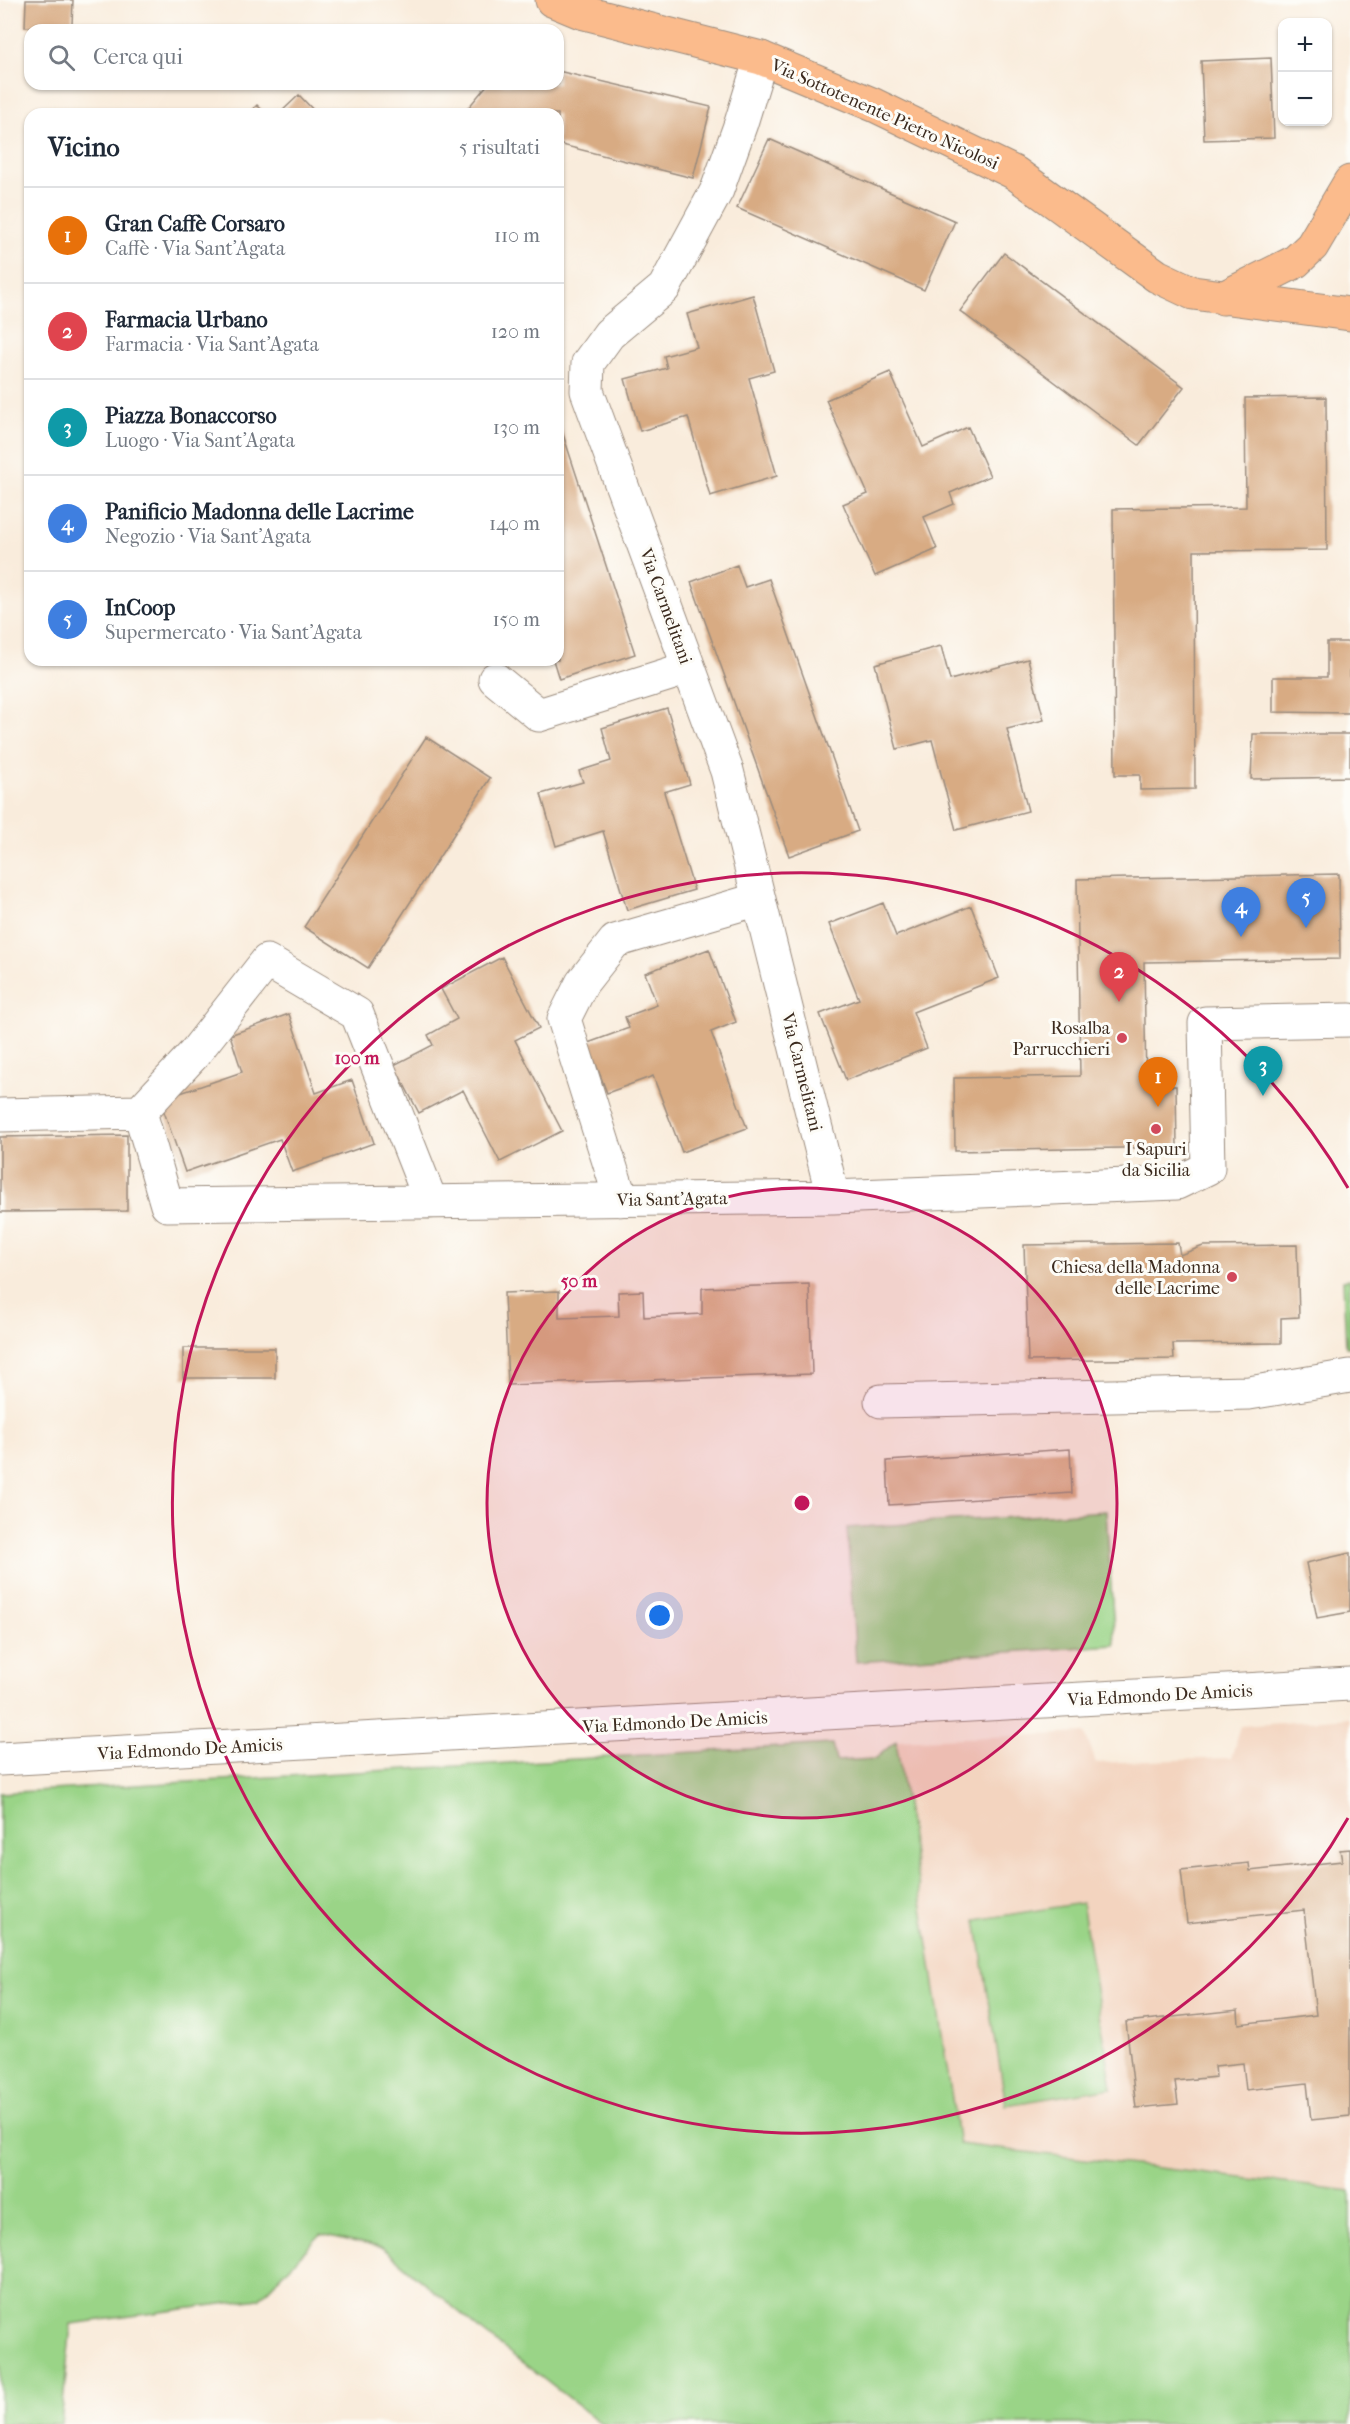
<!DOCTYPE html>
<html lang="it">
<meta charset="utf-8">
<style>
body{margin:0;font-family:"IM FELL French Canon",serif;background:#f6f6f7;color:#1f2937}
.controls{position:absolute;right:18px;top:18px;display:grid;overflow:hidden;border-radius:12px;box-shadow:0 2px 4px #0004}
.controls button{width:54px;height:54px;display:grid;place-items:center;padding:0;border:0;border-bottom:2px solid #e0e1e3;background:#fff;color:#1f2937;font:30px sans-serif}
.you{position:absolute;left:660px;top:1616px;width:21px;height:21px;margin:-15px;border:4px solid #fff;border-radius:50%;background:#1a73e8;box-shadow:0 0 0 9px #1a73e833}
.badge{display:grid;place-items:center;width:39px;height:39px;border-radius:50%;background:#111827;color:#fff;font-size:20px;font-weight:700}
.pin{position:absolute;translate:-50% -50px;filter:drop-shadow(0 2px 3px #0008)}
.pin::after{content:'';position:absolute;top:32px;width:21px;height:18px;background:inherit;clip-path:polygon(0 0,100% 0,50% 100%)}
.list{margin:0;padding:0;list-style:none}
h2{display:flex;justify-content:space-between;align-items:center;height:78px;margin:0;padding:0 24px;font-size:26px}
h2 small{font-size:20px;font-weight:400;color:#747a83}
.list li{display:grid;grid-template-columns:39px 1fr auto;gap:18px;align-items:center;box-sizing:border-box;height:96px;padding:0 24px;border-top:2px solid #e0e1e3}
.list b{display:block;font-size:22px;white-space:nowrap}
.list p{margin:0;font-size:20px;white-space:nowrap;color:#747a83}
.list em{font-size:20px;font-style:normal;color:#747a83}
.icon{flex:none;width:33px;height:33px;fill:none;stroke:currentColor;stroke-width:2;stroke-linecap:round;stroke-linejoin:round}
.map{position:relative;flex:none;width:1350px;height:2424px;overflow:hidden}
.search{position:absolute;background:#fff;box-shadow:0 2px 4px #0004;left:24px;top:24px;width:540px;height:66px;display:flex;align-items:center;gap:15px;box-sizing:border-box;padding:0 21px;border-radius:18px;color:#747a83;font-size:22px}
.panel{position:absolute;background:#fff;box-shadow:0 2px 4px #0004;left:24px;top:108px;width:540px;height:558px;border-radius:18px}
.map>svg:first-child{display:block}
.built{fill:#f3d4bf}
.green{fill:#9ad487;stroke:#6a7f52;stroke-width:1.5}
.building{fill:#d8ab83}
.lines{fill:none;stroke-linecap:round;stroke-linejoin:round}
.minor-casing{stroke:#9a8b7d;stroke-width:35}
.major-casing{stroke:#9a8b7d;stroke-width:35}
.minor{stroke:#fff;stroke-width:33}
.major{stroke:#fbbb8c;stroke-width:33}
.ring{fill:none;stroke:#c2185b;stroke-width:3}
.poi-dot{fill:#d1495b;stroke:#fdfcf7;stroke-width:2}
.labels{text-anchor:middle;stroke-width:6;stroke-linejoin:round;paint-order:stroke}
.street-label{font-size:18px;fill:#3b2a1e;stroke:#fdfcf7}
.poi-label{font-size:18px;fill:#3b2a1e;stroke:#fdfcf7;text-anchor:end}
.centre{fill:#c2185b;stroke:#fdfcf7;stroke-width:3}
.ring-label{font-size:18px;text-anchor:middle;font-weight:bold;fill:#c2185b;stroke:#fdfcf7;stroke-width:6;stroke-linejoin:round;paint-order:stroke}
</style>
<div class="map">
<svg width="1350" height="2424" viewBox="0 0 1350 2424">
<rect width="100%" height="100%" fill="#fdfcf7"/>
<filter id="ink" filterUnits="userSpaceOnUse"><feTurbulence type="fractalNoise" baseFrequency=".0167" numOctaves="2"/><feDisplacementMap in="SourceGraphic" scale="12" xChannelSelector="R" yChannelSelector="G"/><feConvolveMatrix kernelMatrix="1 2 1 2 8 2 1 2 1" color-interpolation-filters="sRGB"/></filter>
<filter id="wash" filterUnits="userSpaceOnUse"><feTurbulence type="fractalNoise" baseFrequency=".008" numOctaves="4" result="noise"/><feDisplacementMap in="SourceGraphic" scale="24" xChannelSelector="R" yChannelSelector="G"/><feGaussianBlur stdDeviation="1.35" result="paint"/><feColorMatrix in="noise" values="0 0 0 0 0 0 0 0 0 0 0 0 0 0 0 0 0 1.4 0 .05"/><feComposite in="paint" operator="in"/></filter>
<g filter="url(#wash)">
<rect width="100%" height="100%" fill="#f9ecdc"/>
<!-- built -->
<path class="built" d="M1350,1718v473l-391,-47 -63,-403 189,-8 11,30 135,-5 10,-32z"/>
<!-- green -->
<path class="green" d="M1350,1279v68h-4l-3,-67z
M1106,1511l9,134 -259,17 -9,-134z
M896,1741l63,403 391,47v233h-748l-118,-91 -101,-85 -62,-14 -62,65 -188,25 -10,100h-61v-631l832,-49 4,17 39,-2z
M1082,1903l30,185 -106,17 -30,-185z"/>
<g id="blocks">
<!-- building -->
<path class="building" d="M26,0h47l-1,25 -47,2z
M1271,58l3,80 -70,2 -3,-79z
M558,71l153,36 -18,71 -135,-34v-30h-95l25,-30h70z
M299,95l18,19h-38z
M257,105l9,9h-18z
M769,139l186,82 -31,69 -187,-82z
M1004,253l180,134 -45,58 -179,-134z
M753,295l21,76 -25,7 28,98 -67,20 -22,-79 -48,14 -15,-52 42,-11 -3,-12 33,-9 -10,-33z
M890,372l33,75 45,-20 22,49 -40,17 4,11 -30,13 13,32 -62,27 -32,-72 25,-10 -42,-94z
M1326,397l1,153 -133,1 1,238 -55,1v-15h-25l-2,-266 133,-2 -1,-109z
M558,419l77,235 -76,25 -6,-19h5z
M737,565l8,22 24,-8 89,252 -69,25 -98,-274z
M1327,642h23v71l-77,-1v-35h54z
M941,646l9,34 78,-21 16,61 -37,9 21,82 -72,19 -24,-90 -35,9 -22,-85z
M667,708l23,76 -26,8 30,98 -67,20 -24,-79 -47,15 -15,-52 42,-12 -4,-11 32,-10 -9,-33z
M1253,734h97v43l-99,2z
M426,737l64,41 -122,190 -64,-41z
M1339,874l1,85 -196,3 2,124h30l1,61 -222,4 -1,-73 126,-2 -3,-197z
M883,903l13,33 75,-30 28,72 -86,34 14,36 -81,32 -26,-66 39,-15 -30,-75z
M709,949l27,73 -25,10 36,96 -65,24 -29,-76 -46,17 -19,-50 41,-15 -4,-11 32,-12 -12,-32z
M502,957l37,71 -24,12 47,91 -62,31 -37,-72 -44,23 -25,-48 39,-20 -5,-10 29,-16 -16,-30z
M289,1014l27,79 36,-13 22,63 -82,29 -12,-33 -95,33 -25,-72 82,-28 -12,-37z
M127,1135v76l-127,1v-75z
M1178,1243l2,12 23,-9 94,-1 2,72 -18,1v25l-108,1 1,15 -146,2 -4,-116z
M809,1284l3,90 -304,11 -4,-92 55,-2v27l60,-2 -1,-24 25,-1 1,26 58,-3v-26z
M183,1348h92v30h-92z
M1070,1449l2,44 -183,12 -2,-44z
M1350,1553v59l-33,6 -11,-55z
M1350,1849v267l-39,4 -4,-37 -61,7 -3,-27 -28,3 1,11 -41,4 3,23 -42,4 -10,-86 112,-12 1,14 77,-9 -12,-105 -117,13 -6,-53 68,-7 1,8 92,-10 -2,-11z"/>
</g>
</g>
<g filter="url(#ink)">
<use href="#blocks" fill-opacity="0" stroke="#9a8b7d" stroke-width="1.5"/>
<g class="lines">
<defs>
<path id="minor" d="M761,58l-20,65 -24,67 -53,98 -55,46 -21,29 -1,28 140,380 106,426
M495,679l44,36 150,-47
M140,1112l54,-58 73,-93 90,53 74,188
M0,1115l140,-3 27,93 666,-8 344,-14 31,-15 -3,-145 145,-3
M621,1200l-57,-181 18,-36 33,-42 144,-42
M881,1401l368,-8 101,-17
M0,1759l1350,-75"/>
<path id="major" d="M552,0l29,12 180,46 113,47 141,68 142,103 36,17 157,21
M1223,298l72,-36 17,-16 38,-64"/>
</defs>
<!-- minor casing -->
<use href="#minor" class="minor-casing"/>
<!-- major casing -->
<use href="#major" class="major-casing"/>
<!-- minor -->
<use href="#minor" class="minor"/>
<!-- major -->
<use href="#major" class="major"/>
</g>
</g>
<!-- distance rings -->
<circle cx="802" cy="1503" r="315" fill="#c2185b" fill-opacity=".12"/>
<g class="ring">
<circle cx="802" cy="1503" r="315"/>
<path d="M1348 1818A630 630 0 1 1 1348 1188"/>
</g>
<!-- markers -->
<g class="poi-dot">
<circle cx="1122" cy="1038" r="6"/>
<circle cx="1156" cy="1129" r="6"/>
<circle cx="1232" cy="1277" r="6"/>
</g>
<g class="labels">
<!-- street labels -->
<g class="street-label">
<text transform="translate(885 114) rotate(24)" y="6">Via Sottotenente Pietro Nicolosi</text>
<text transform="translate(666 606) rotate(70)" y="6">Via Carmelitani</text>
<text transform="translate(802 1072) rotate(76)" y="6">Via Carmelitani</text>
<text transform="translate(672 1199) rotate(-1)" y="6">Via Sant'Agata</text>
<text transform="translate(1160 1695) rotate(-3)" y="6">Via Edmondo De Amicis</text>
<text transform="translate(675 1722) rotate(-3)" y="6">Via Edmondo De Amicis</text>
<text transform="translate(190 1749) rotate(-3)" y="6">Via Edmondo De Amicis</text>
</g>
<!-- poi labels -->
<g class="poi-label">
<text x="1110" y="1034">Rosalba<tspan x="1110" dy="21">Parrucchieri</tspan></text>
<text x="1156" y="1155" text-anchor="middle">I Sapuri<tspan x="1156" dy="21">da Sicilia</tspan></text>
<text x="1220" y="1273">Chiesa della Madonna<tspan x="1220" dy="21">delle Lacrime</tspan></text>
</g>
</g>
<circle cx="802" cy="1503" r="9" class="centre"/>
<g class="ring-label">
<text x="357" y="1064">100 m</text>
<text x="579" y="1287">50 m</text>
</g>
</svg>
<div class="controls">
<button>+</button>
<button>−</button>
</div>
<div class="you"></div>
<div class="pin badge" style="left:1158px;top:1107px;background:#e8710a">1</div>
<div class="pin badge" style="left:1119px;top:1002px;background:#e0444e">2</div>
<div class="pin badge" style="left:1263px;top:1096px;background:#0f9aa8">3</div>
<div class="pin badge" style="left:1241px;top:937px;background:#3f7fe0">4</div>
<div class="pin badge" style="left:1306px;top:928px;background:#3f7fe0">5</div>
<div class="search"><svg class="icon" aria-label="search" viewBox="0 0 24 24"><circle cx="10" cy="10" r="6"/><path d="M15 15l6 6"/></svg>Cerca qui</div>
<section class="panel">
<h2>Vicino<small>5 risultati</small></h2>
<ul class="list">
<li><span class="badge" style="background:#e8710a">1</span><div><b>Gran Caffè Corsaro</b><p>Caffè · Via Sant'Agata</p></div><em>110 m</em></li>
<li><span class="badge" style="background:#e0444e">2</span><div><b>Farmacia Urbano</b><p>Farmacia · Via Sant'Agata</p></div><em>120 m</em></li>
<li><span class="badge" style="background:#0f9aa8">3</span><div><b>Piazza Bonaccorso</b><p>Luogo · Via Sant'Agata</p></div><em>130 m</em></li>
<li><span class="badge" style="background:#3f7fe0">4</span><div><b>Panificio Madonna delle Lacrime</b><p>Negozio · Via Sant'Agata</p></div><em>140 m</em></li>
<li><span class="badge" style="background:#3f7fe0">5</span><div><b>InCoop</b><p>Supermercato · Via Sant'Agata</p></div><em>150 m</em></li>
</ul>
</section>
</div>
